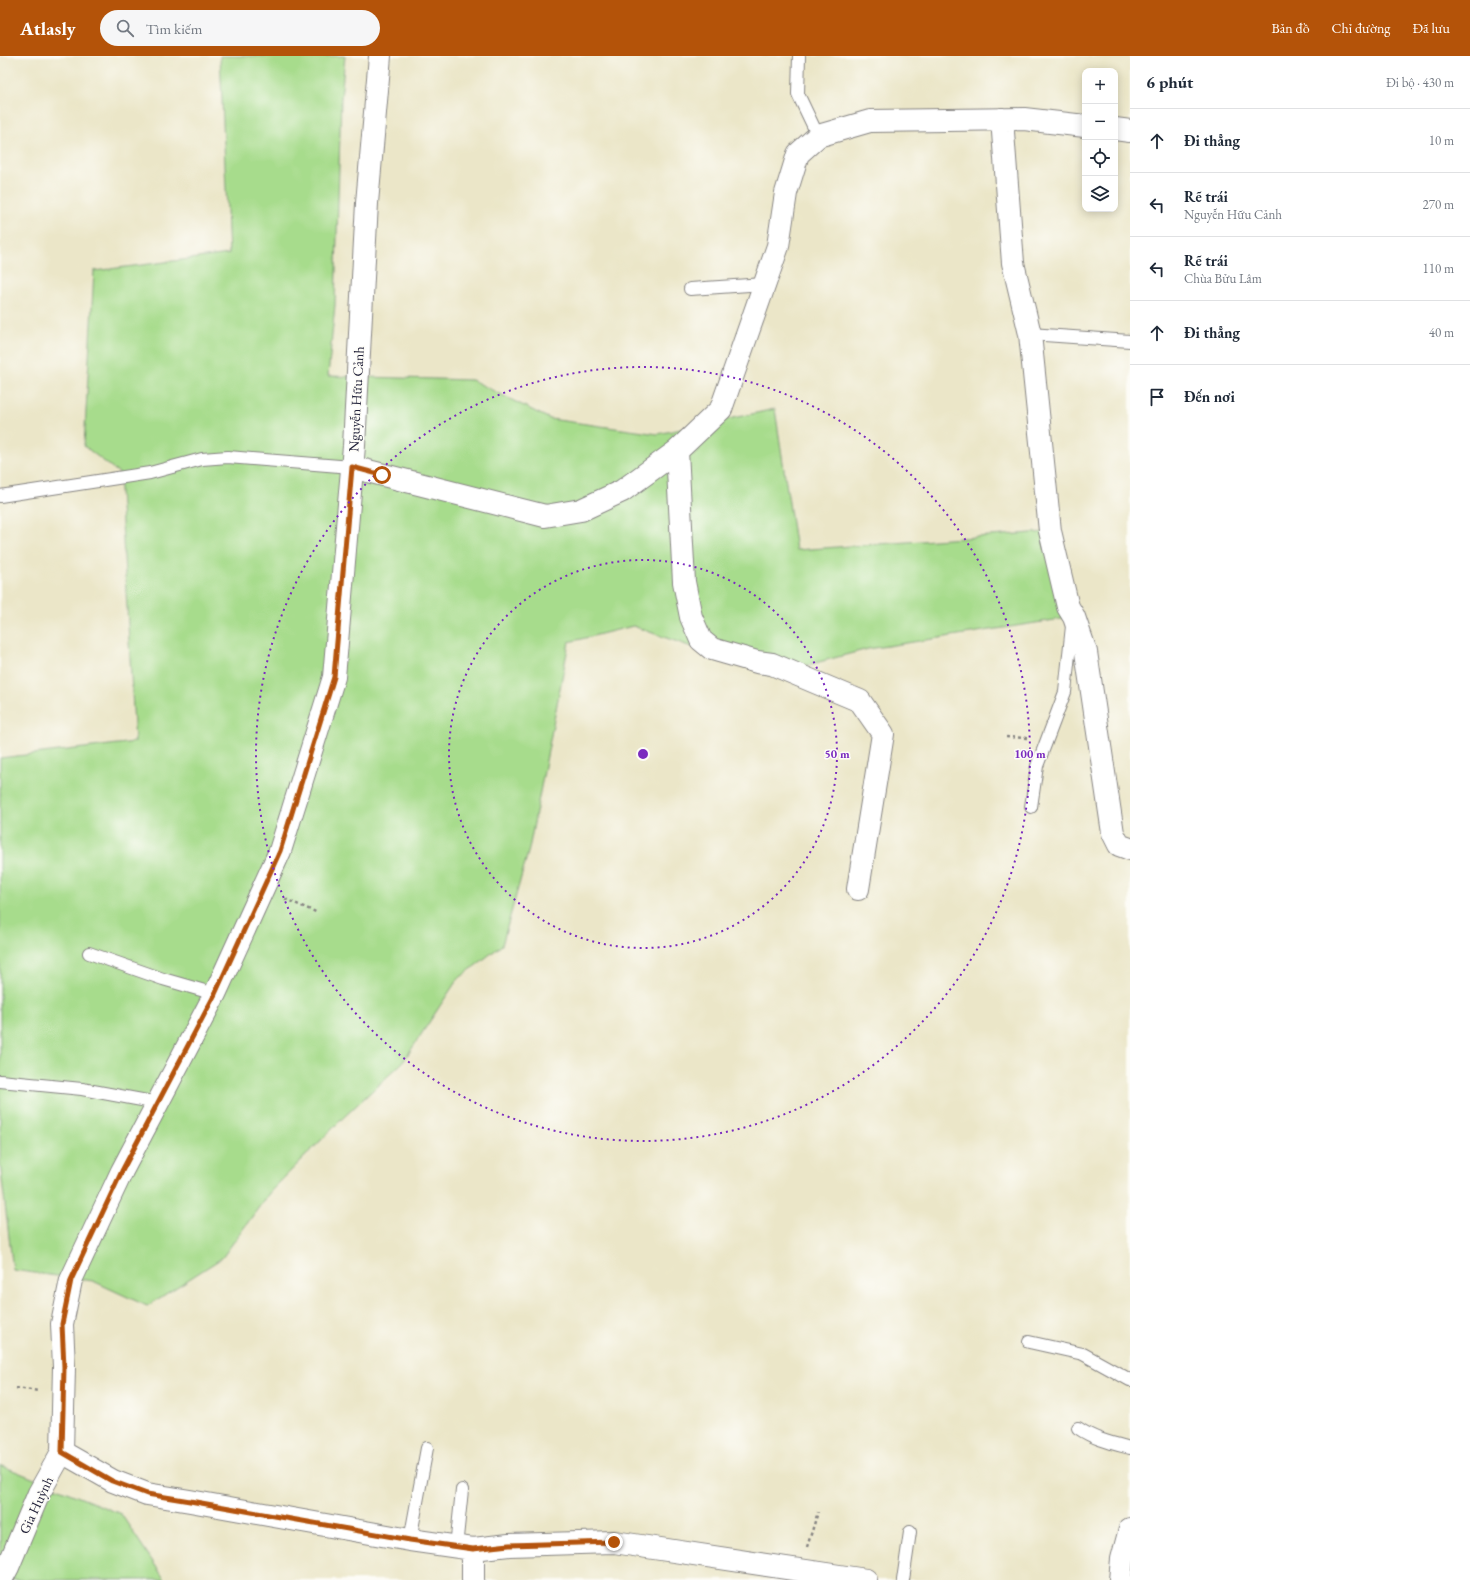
<!DOCTYPE html>
<html lang="vi">
<meta charset="utf-8">
<style>
body{margin:0;font-family:"EB Garamond",serif;background:#f6f6f7;color:#1f2937}
.controls{position:absolute;right:12px;top:12px;display:grid;overflow:hidden;border-radius:8px;box-shadow:0 2px 10px #0003}
.controls button{width:36px;height:36px;display:grid;place-items:center;padding:0;border:0;border-bottom:1px solid #e0e1e3;background:#fff;color:#1f2937;font:20px sans-serif}
.stop{position:absolute;width:12px;height:12px;margin:-9px;border:3px solid #b45309;border-radius:50%;background:#fff}
.stop.end{background:#b45309;border-color:#fff;box-shadow:0 1px 4px #0008}
.list{margin:0;padding:0;list-style:none}
h2{display:flex;justify-content:space-between;align-items:center;height:52px;margin:0;padding:0 16px;font-size:17px}
h2 small{font-size:13px;font-weight:400;color:#747a83}
.list li{display:grid;grid-template-columns:26px 1fr auto;gap:12px;align-items:center;box-sizing:border-box;height:64px;padding:0 16px;border-top:1px solid #e0e1e3}
.list b{display:block;font-size:15px;white-space:nowrap}
.list p{margin:0;font-size:13px;white-space:nowrap;color:#747a83}
.list em{font-size:13px;font-style:normal;color:#747a83}
.icon{flex:none;width:22px;height:22px;fill:none;stroke:currentColor;stroke-width:2;stroke-linecap:round;stroke-linejoin:round}
.map{position:relative;flex:none;width:1130px;height:1524px;overflow:hidden}
header{display:flex;align-items:center;gap:24px;box-sizing:border-box;height:56px;padding:0 20px;background:#b45309;color:#fff}
header strong{font-size:19px}
nav{display:flex;gap:22px;margin-inline-start:auto;font-size:14px}
.search{width:280px;height:36px;background:#f6f6f7;display:flex;align-items:center;gap:10px;box-sizing:border-box;padding:0 14px;border-radius:22px;color:#747a83;font-size:15px}
main{display:flex}
aside{flex:1;background:#fff}
.map>svg:first-child{display:block}
.green{fill:#a7dc8c;stroke:#647f64}
.lines{fill:none;stroke-linecap:round;stroke-linejoin:round}
.service-casing{stroke:#868482;stroke-width:14}
.minor-casing{stroke:#868482;stroke-width:24}
.path{stroke:#868482;stroke-width:2.5;stroke-dasharray:3 3;stroke-linecap:butt}
.service{stroke:#fff;stroke-width:12}
.minor{stroke:#fff;stroke-width:22}
.route{stroke:#b45309;stroke-width:5}
.ring{fill:none;stroke:#7b2cbf;stroke-width:2;stroke-dasharray:2 4}
.labels{text-anchor:middle;stroke-width:3;stroke-linejoin:round;paint-order:stroke}
.street-label{font-size:14px;fill:#22223b;stroke:#fdfcf7}
.centre{fill:#7b2cbf;stroke:#fdfcf7;stroke-width:2}
.ring-label{font-size:12px;text-anchor:middle;font-weight:bold;fill:#7b2cbf;stroke:#fdfcf7;stroke-width:3;stroke-linejoin:round;paint-order:stroke}
</style>
<header>
<strong>Atlasly</strong>
<div class="search"><svg class="icon" aria-label="search" viewBox="0 0 24 24"><circle cx="10" cy="10" r="6"/><path d="M15 15l6 6"/></svg>Tìm kiếm</div>
<nav><a>Bản đồ</a><a>Chỉ đường</a><a>Đã lưu</a></nav>
</header>
<main>
<div class="map">
<svg width="1130" height="1524" viewBox="0 0 1130 1524">
<rect width="100%" height="100%" fill="#fdfcf7"/>
<filter id="ink" filterUnits="userSpaceOnUse"><feTurbulence type="fractalNoise" baseFrequency=".025" numOctaves="2"/><feDisplacementMap in="SourceGraphic" scale="8" xChannelSelector="R" yChannelSelector="G"/><feConvolveMatrix kernelMatrix="1 2 1 2 8 2 1 2 1" color-interpolation-filters="sRGB"/></filter>
<filter id="wash" filterUnits="userSpaceOnUse"><feTurbulence type="fractalNoise" baseFrequency=".012" numOctaves="4" result="noise"/><feDisplacementMap in="SourceGraphic" scale="16" xChannelSelector="R" yChannelSelector="G"/><feGaussianBlur stdDeviation="0.9" result="paint"/><feColorMatrix in="noise" values="0 0 0 0 0 0 0 0 0 0 0 0 0 0 0 0 0 1.4 0 .05"/><feComposite in="paint" operator="in"/></filter>
<g filter="url(#wash)">
<rect width="100%" height="100%" fill="#ebe6c8"/>
<!-- green -->
<path class="green" d="M220,0h125l-4,42 -6,207 -7,71 144,4 78,39 108,15 117,-25 21,141 250,-18 28,85 -206,32 -98,26 -137,-49 -64,16 -40,207 -27,96 -45,35 -54,82 -59,55 -74,75 -48,66 -75,48 -54,-25 -80,-11 -13,-107v-405l135,-16 -16,-269 -35,-27 10,-175 135,-17z
M0,1409l121,49 44,66h-165z"/>
</g>
<g filter="url(#ink)">
<g class="lines">
<defs>
<path id="service" d="M799,0l-1,38 20,42
M690,233l74,-5
M1030,278l100,7
M0,440l150,-23 52,-14 26,-2 124,10
M1031,751l6,-41 28,-74 7,-66
M89,897l74,26 52,15
M0,1025l82,8 76,14
M1029,1286l54,12 47,26
M1078,1372c16,11 33,15 52,20
M410,1484l17,-92
M456,1491l6,-57
M903,1524l7,-48"/>
<path id="minor" d="M1002,63l11,144 17,71 20,197 18,76 6,10 12,35 27,181 6,12 11,4
M1115,73l15,2
M677,395l7,131 7,35 10,23 11,9 45,13 15,2 88,37 23,33 -25,155
M352,411l193,49 36,-6 41,-19 55,-40 44,-42 57,-163 8,-53 12,-39 20,-18 52,-15 154,-2 61,7
M62,1396l51,29 34,13 43,7 220,39 63,9v31
M473,1493l36,-4 105,-3 252,38
M1,1524l7,-13 31,-74 23,-41 2,-85 -2,-43 9,-44 51,-109 93,-177 65,-143 54,-174 20,-231 13,-243 13,-147
M1120,1524l2,-21 8,-30"/>
</defs>
<!-- service casing -->
<use href="#service" class="service-casing"/>
<!-- minor casing -->
<use href="#minor" class="minor-casing"/>
<!-- path -->
<path class="path" d="M1006,681l21,1
M285,843l33,14
M16,1332l23,3
M807,1491l11,-35"/>
<!-- service -->
<use href="#service" class="service"/>
<!-- minor -->
<use href="#minor" class="minor"/>
</g>
</g>
<g class="lines" filter="url(#ink)">
<!-- route -->
<path class="route" d="M382,419l-30,-8 -18,210 -54,174 -65,143 -93,177 -51,109 -9,44 2,43 -2,85 50,29 35,13 43,7 220,39 63,9 36,-4 105,-3"/>
</g>
<!-- distance rings -->
<g class="ring">
<circle cx="643" cy="698" r="194"/>
<circle cx="643" cy="698" r="387"/>
</g>
<g class="labels">
<!-- street labels -->
<g class="street-label">
<text transform="translate(356 343) rotate(-87)" y="5">Nguyễn Hữu Cảnh</text>
<text transform="translate(36 1449) rotate(-65)" y="5">Gia Huỳnh</text>
</g>
</g>
<circle cx="643" cy="698" r="6" class="centre"/>
<g class="ring-label">
<text x="837" y="702">50 m</text>
<text x="1030" y="702">100 m</text>
</g>
</svg>
<div class="controls">
<button>+</button>
<button>−</button>
<button><svg class="icon" aria-label="locate" viewBox="0 0 24 24"><circle cx="12" cy="12" r="6"/><path d="M12 2v4M12 18v4M2 12h4M18 12h4"/></svg></button>
<button><svg class="icon" aria-label="layers" viewBox="0 0 24 24"><path d="M12 4l9 5-9 5-9-5zM3 14l9 5 9-5"/></svg></button>
</div>
<div class="stop" style="left:382px;top:419px"></div>
<div class="stop end" style="left:614px;top:1486px"></div>
</div>
<aside>
<h2>6 phút<small>Đi bộ · 430 m</small></h2>
<ul class="list">
<li><svg class="icon" aria-label="ahead" viewBox="0 0 24 24"><path d="M12 20V5M6 11l6-6 6 6"/></svg><div><b>Đi thẳng</b></div><em>10 m</em></li>
<li><svg class="icon" aria-label="left" viewBox="0 0 24 24"><path d="M17 20v-9H6M10 6l-5 5 5 5"/></svg><div><b>Rẽ trái</b><p>Nguyễn Hữu Cảnh</p></div><em>270 m</em></li>
<li><svg class="icon" aria-label="left" viewBox="0 0 24 24"><path d="M17 20v-9H6M10 6l-5 5 5 5"/></svg><div><b>Rẽ trái</b><p>Chùa Bửu Lâm</p></div><em>110 m</em></li>
<li><svg class="icon" aria-label="ahead" viewBox="0 0 24 24"><path d="M12 20V5M6 11l6-6 6 6"/></svg><div><b>Đi thẳng</b></div><em>40 m</em></li>
<li><svg class="icon" aria-label="arrive" viewBox="0 0 24 24"><path d="M6 21V4h12l-3 4 3 4H6"/></svg><div><b>Đến nơi</b></div></li>
</ul>
</aside>
</main>
